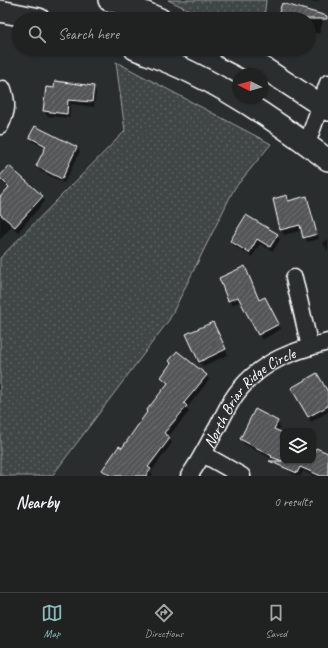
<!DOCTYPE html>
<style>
body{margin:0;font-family:Caveat,sans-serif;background:#2d2f2f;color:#f1f3f6}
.controls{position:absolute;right:12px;bottom:12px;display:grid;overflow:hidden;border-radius:8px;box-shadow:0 1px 3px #0004}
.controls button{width:36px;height:36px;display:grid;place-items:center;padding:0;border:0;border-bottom:1px solid #3d3f40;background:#202222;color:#f1f3f6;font:20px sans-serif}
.compass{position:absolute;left:232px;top:68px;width:36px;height:36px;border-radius:50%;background:#202222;box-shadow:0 1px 3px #0004;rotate:275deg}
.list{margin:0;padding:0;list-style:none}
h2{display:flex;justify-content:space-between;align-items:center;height:52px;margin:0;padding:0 16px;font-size:17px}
h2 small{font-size:13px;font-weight:400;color:#a2a4a5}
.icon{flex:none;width:22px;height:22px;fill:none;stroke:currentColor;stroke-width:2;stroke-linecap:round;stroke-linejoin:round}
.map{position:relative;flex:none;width:328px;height:476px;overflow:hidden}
.search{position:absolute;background:#202222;box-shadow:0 1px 3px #0004;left:12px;right:12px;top:12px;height:44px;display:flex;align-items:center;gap:10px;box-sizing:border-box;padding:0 14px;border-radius:22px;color:#a2a4a5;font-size:15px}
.sheet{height:116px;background:#202222}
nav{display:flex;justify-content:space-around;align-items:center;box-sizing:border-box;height:56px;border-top:1px solid #3d3f40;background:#202222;font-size:11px;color:#a2a4a5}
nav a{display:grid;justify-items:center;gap:2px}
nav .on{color:#8bbbb9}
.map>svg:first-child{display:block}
.green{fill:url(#green-dots);stroke:#a0a2a2}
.shadow{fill:#0007}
.building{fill:url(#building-hatch);stroke:#fff}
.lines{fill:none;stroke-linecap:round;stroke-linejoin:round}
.minor-casing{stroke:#fff;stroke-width:19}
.major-casing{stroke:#fff;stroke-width:24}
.minor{stroke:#2a2d2e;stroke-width:16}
.major{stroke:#2a2d2e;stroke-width:21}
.labels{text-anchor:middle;stroke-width:4;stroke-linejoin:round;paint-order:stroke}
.street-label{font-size:16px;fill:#fff;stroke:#2a2d2e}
</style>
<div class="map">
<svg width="328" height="476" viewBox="0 0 328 476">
<defs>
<pattern id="green-dots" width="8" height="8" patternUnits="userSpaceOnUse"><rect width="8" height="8" fill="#414445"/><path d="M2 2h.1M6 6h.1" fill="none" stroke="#5e6061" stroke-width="1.8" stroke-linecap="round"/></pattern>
<pattern id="building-hatch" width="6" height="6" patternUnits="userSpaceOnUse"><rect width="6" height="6" fill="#555758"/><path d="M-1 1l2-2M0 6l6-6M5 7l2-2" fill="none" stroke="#6e7071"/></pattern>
</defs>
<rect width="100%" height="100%" fill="#2a2d2e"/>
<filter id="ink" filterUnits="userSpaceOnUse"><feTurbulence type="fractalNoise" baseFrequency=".025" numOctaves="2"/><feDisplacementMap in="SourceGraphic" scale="8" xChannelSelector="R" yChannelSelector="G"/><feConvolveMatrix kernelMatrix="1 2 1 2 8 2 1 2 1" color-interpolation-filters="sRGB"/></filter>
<g filter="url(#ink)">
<!-- green -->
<path class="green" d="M168,0h98l-2,19h-56z
M116,62l155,82 -37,45 -65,131 -117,156h-52v-218l125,-127z"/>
<!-- shadow -->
<path class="shadow" d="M289,0h30v2z
M318,15l5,7 -4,12 -10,-3v-12h-31z
M93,87l3,5 -2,15 -23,-3 -2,14 -22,-2 -3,-5 11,-22z
M30,137l47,10 3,5 -16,31 -24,-12 -3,-5 9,-18 -13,-6z
M0,178l42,18 3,5 -27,31 -6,-6 -12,14v-42l9,-10 -6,-5z
M286,196l3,5 18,-4 3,5 9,37 -12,3 -4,-12 -19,5 -3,-5 -7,-30z
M277,235l3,5 -7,11 -13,-7 -8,13 -18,-11 -3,-5z
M328,239v12l-5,-8z
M248,273l12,28 5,-2 16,30 -19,11 -20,-39 -10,4 -3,-5z
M215,328l13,27 -25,11 -3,-4z
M170,361l36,14 3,5 -22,28 2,4 -21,25 4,6 -21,29 2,3 -1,1h-44l-5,-6 19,-21 46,-64 -6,-8 10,-12z
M292,388l36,6v18l-17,10z
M277,422l3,5 -2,5 5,2v27h30v-13l15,6v22h-15l-10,-5 -2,5h-4l-7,-3 -3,-5 -12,-6 -1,-2 -30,-16 -3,-5z"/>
<!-- building -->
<path class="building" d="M282,3l45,13v3h-50z
M55,81l39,5 -2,16 -24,-2 -1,14 -24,-3 3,-24 8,1z
M35,126l42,21 -15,32 -26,-13 10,-20 -17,-9z
M9,166l34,30 -28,31 -15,-13v-17l9,-10 -9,-9v-2z
M287,195l1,6 19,-5 10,38 -14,4 -3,-13 -20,5 -7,-31z
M246,215l32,19 -8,13 -13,-8 -8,14 -19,-12z
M245,266l14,34 6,-3 14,27 -21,11 -20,-38 -10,4 -9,-23z
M213,322l13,27 -27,13 -13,-28z
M177,351l30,24 -23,28 3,3 -23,27 6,5 -22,29 3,2 -5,7h-35l-9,-6 17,-24 3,2 25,-36 -1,-1 22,-28 -7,-6 10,-14 -2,-2z
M317,373l11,19v14l-20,11 -17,-29z
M255,409l23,12 -4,8 9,4v28h30v-7l3,-6 12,5v23h-7l-21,-9 -3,6 -28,-12h13l-11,-4 1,-1 -32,-17z"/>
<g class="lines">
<defs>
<g id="minor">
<path d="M0,126c7,-15 8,-21 3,-37"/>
<path d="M307,144l21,-61"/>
<path d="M294,278l16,69"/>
<path d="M203,454l39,22"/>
<path id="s1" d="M189,476c11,-15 19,-32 28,-48 7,-13 13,-28 23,-39 24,-29 53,-38 88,-47"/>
</g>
<path id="major" d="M109,0l23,7 28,12
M0,11l39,8
M135,49c20,8 40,15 59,25 46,22 93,55 134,86
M229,49l27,14 72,47"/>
</defs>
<!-- minor casing -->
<use href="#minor" class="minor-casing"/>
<!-- major casing -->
<use href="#major" class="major-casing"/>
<!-- minor -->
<use href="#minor" class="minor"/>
<!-- major -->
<use href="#major" class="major"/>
</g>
</g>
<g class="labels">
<!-- street labels -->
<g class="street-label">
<text dy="6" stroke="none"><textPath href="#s1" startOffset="101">North Briar Ridge Circle</textPath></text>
</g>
</g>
</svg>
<div class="controls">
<button><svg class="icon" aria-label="layers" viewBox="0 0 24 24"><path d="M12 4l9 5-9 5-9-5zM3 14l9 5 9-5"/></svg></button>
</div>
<svg class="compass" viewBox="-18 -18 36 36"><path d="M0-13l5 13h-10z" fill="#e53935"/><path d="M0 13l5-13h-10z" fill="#a2a4a5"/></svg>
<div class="search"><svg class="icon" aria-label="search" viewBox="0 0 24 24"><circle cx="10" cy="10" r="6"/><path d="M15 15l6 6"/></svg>Search here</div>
</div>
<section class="sheet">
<h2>Nearby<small>0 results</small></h2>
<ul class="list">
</ul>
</section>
<nav>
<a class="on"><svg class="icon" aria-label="map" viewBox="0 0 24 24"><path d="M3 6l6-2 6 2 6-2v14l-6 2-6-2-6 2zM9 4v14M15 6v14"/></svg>Map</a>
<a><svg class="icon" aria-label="directions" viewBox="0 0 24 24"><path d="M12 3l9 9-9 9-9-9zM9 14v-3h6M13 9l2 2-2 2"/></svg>Directions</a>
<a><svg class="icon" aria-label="saved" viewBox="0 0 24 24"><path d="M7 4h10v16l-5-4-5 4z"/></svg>Saved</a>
</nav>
